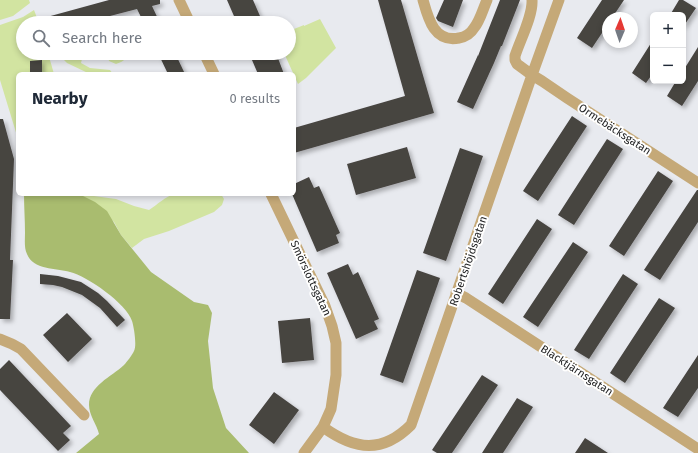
<!DOCTYPE html>
<meta charset="utf-8">
<style>
body{margin:0;font-family:"Fira Sans",sans-serif;background:#f6f6f7;color:#1f2937}
.controls{position:absolute;right:12px;top:12px;display:grid;overflow:hidden;border-radius:6px;box-shadow:0 2px 6px #0003}
.controls button{width:36px;height:36px;display:grid;place-items:center;padding:0;border:0;border-bottom:1px solid #e0e1e3;background:#fff;color:#1f2937;font:20px sans-serif}
.compass{position:absolute;left:602px;top:12px;width:36px;height:36px;border-radius:50%;background:#fff;box-shadow:0 2px 6px #0003;rotate:2deg}
.list{margin:0;padding:0;list-style:none}
h2{display:flex;justify-content:space-between;align-items:center;height:52px;margin:0;padding:0 16px;font-size:17px}
h2 small{font-size:13px;font-weight:400;color:#747a83}
.icon{flex:none;width:22px;height:22px;fill:none;stroke:currentColor;stroke-width:2;stroke-linecap:round;stroke-linejoin:round}
.map{position:relative;flex:none;width:698px;height:453px;overflow:hidden}
.search{position:absolute;background:#fff;box-shadow:0 2px 6px #0003;left:16px;top:16px;width:280px;height:44px;display:flex;align-items:center;gap:10px;box-sizing:border-box;padding:0 14px;border-radius:22px;color:#747a83;font-size:15px}
.panel{position:absolute;background:#fff;box-shadow:0 2px 6px #0003;left:16px;top:72px;width:280px;height:124px;border-radius:6px}
.map>svg:first-child{display:block}
.green{fill:#d2e4a1}
.forest{fill:#a9bc6f}
.building{fill:#474441;filter:url(#shadow)}
.lines{fill:none;stroke-linecap:round;stroke-linejoin:round}
.minor{stroke:#c5a978;stroke-width:11}
.labels{text-anchor:middle;stroke-width:4;stroke-linejoin:round;paint-order:stroke}
.street-label{font-size:11px;fill:#1c1d1e;stroke:#fff}
</style>
<div class="map">
<svg width="698" height="453" viewBox="0 0 698 453">
<defs>
<filter id="shadow"><feDropShadow dx="3" dy="3" stdDeviation="2" flood-color="#0004"/></filter>
</defs>
<rect width="100%" height="100%" fill="#e8eaef"/>
<!-- green -->
<path class="green" d="M0,0h29l1,3 -17,13 -13,4z
M34,10l5,13h-16v30h25l6,21h-36v65l-18,-59v-55l23,-8z
M320,19l16,29 -30,30 -8,6 -14,-31h5v-22l15,-6v1z
M61,53h18l3,6 -1,4 9,5 20,2 3,4h-23l-23,-11 -4,-4z
M107,53h19c1,7 -4,9 -10,11l-7,-3 -2,-7z
M79,194l37,5 18,7 15,4c9,-6 16,-13 25,-16h47l3,5 -2,6 -8,7 -45,19 -25,8 -12,9 -11,-13 -7,-13z"/>
<!-- forest -->
<path class="forest" d="M24,194h55l16,8 12,9 14,24 30,37 43,30 14,3 4,8 -4,28 5,47 13,40 23,25h-173l23,-19c-2,-9 -10,-19 -10,-29 0,-19 22,-28 35,-40 3,-3 8,-10 10,-14 3,-5 0,-24 -2,-30 -5,-17 -45,-45 -62,-49 -14,-4 -37,-2 -43,-18 -3,-6 -2,-14 -2,-21 0,-13 -1,-26 -1,-39z"/>
<!-- building -->
<path class="building" d="M109,0h51v4l-8,2 8,17h-16l-7,-14 -54,14h-46l-1,-3z
M227,0h26l10,23h-26z
M378,0h23l33,113 -140,40v-25l111,-32z
M444,0h19l-10,27 -15,-6 -2,-3z
M500,0h20l-18,46h-1l-7,17 -21,46 -16,-7 21,-47v1z
M602,0h22l-12,18h-4v6l-16,24 -15,-10z
M679,0h4l13,8 -13,19v-12h-13z
M653,40v33l-7,10 -14,-10z
M698,47v34l-16,25 -15,-10 9,-15h7v-10z
M158,53h17l10,21h-17z
M249,53h27l8,21h-26z
M42,60v14h-12v-13z
M572,116l15,10 -49,75 -15,-10z
M0,119h3l11,40 -4,101h3l-3,59h-10z
M607,139l16,10 -49,76 -16,-10z
M407,147l9,31 -60,17 -9,-31z
M460,148l23,8 -37,105 -23,-8z
M658,171l15,10 -49,75 -15,-10z
M309,177l5,11 5,-2 21,47 -4,2 3,8 -22,9 -25,-58h2v-10z
M697,190h1v32l-38,58 -16,-10z
M537,219l15,10 -49,75 -15,-10z
M573,242l15,10 -50,75 -15,-10z
M348,264l5,11 5,-3 21,47 -5,2 4,8 -22,10 -29,-66z
M417,270l23,8 -37,105 -23,-8z
M40,274l18,2 23,6 17,11 9,8 18,19 -8,7 -17,-19 -18,-13 -20,-8 -9,-2 -13,-1z
M623,274l15,10 -49,75 -15,-9z
M659,298l16,10 -50,75 -15,-10z
M67,313l25,26 -24,23 -25,-27z
M310,318l4,42 -32,3 -4,-42z
M698,355v33l-20,29 -15,-9z
M9,360l62,66 -8,7 7,7 -12,11 -58,-61v-21z
M482,375l16,10 -46,68h-15l-5,-3z
M274,392l25,18 -25,34 -25,-19z
M517,398l16,9 -30,46h-21z
M585,438l23,15h-33z"/>
<g class="lines">
<!-- minor -->
<path class="minor" d="M179,0l11,23
M423,0c5,18 11,43 36,38 6,-1 12,-5 15,-10 6,-7 9,-19 13,-28
M532,0c1,16 -12,40 -17,56v4l2,4 15,11 10,6 25,17 131,85
M204,53l10,21
M271,194l54,112 7,20 4,17v32l-5,34 -8,18 -19,26
M456,293l10,5 232,151
M0,339l12,5 9,5 63,66
M323,427c33,24 60,26 88,-2l121,-350 27,-75"/>
</g>
<g class="labels">
<!-- street labels -->
<g class="street-label">
<text transform="translate(615 129) rotate(33)" y="4">Ormebäcksgatan</text>
<text transform="translate(468 261) rotate(-71)" y="4">Robertshöjdsgatan</text>
<text transform="translate(311 278) rotate(65)" y="4">Smörslottsgatan</text>
<text transform="translate(577 370) rotate(33)" y="4">Blacktjärnsgatan</text>
</g>
</g>
</svg>
<div class="controls">
<button>+</button>
<button>−</button>
</div>
<svg class="compass" viewBox="-18 -18 36 36"><path d="M0-13l5 13h-10z" fill="#e53935"/><path d="M0 13l5-13h-10z" fill="#747a83"/></svg>
<div class="search"><svg class="icon" aria-label="search" viewBox="0 0 24 24"><circle cx="10" cy="10" r="6"/><path d="M15 15l6 6"/></svg>Search here</div>
<section class="panel">
<h2>Nearby<small>0 results</small></h2>
<ul class="list">
</ul>
</section>
</div>
